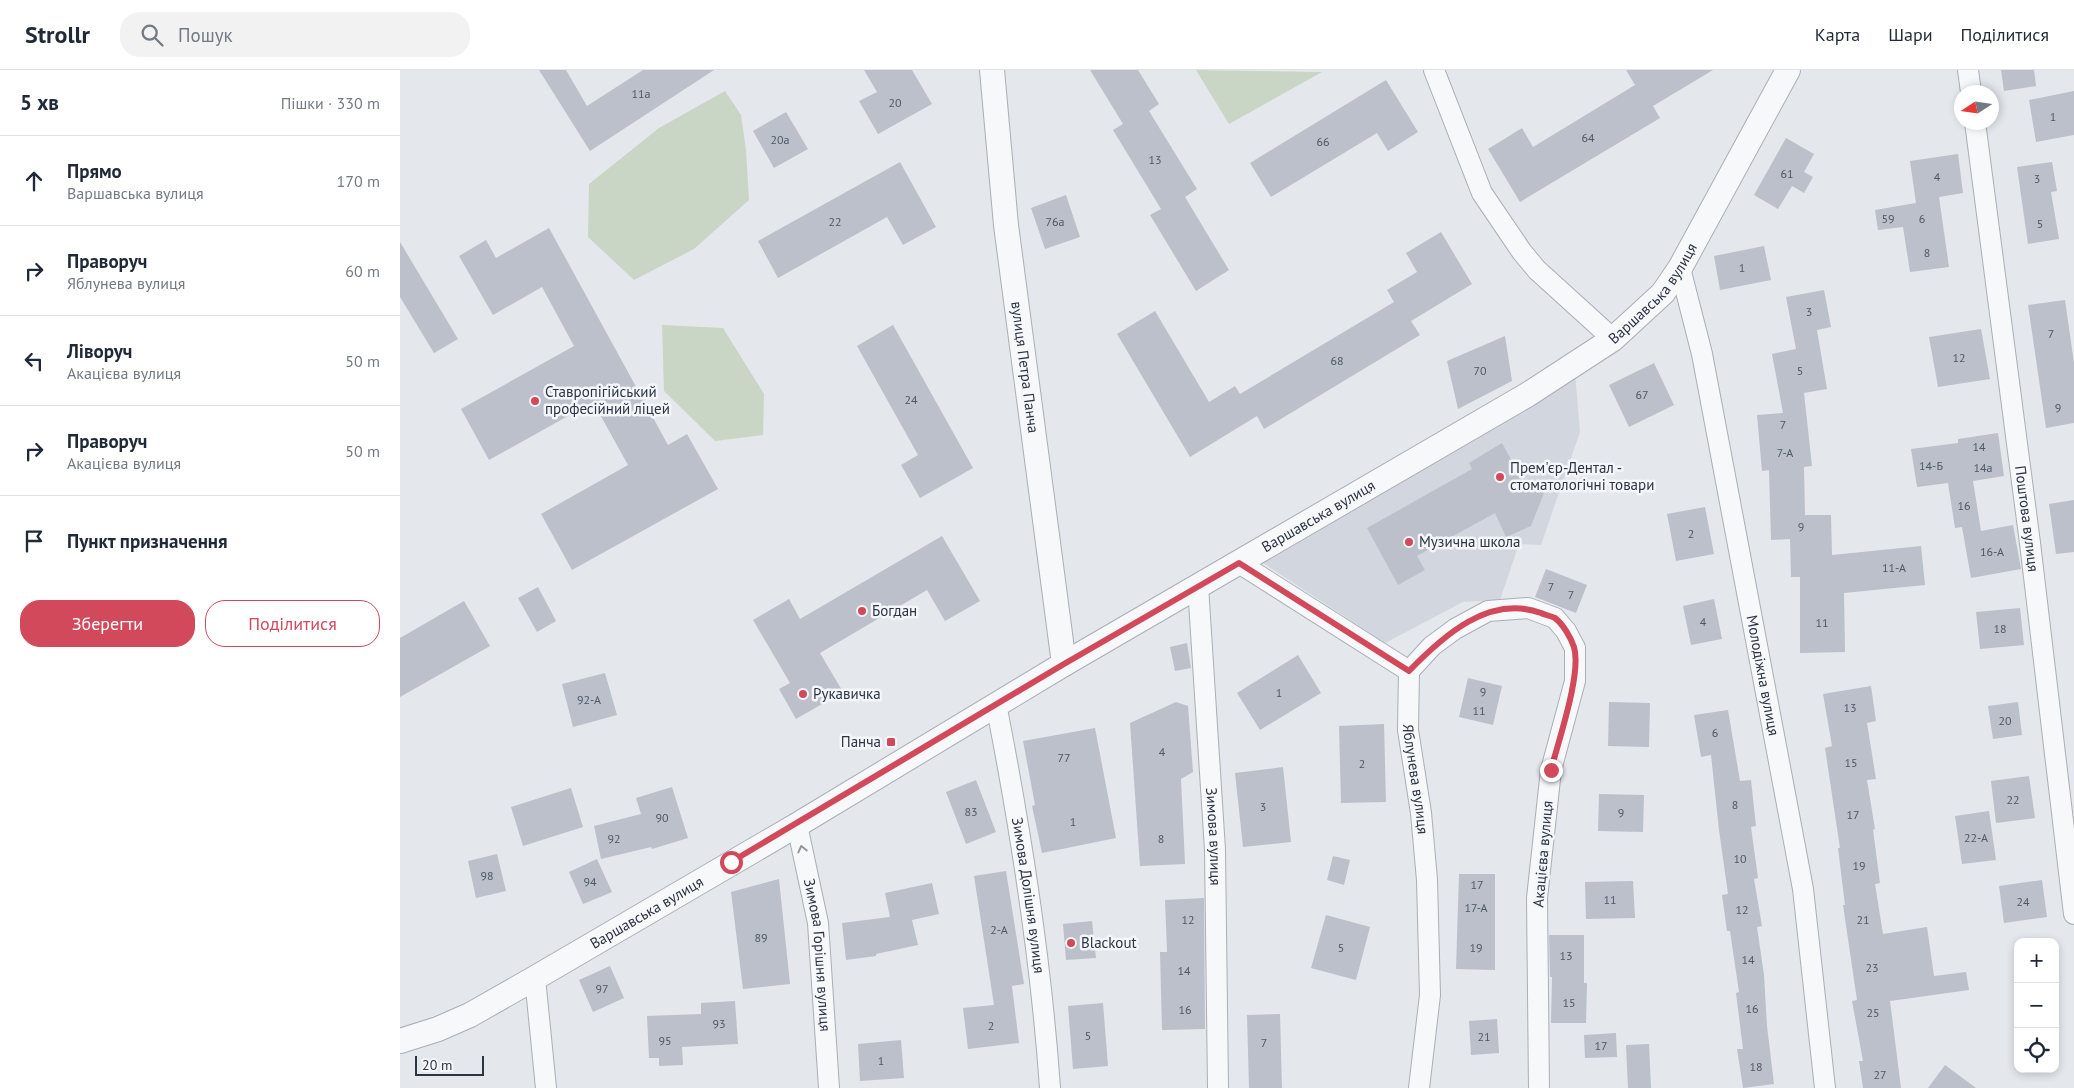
<!DOCTYPE html>
<html lang="uk">
<meta charset="utf-8">
<style>
body{margin:0;font-family:"PT Sans",sans-serif;background:#f2f2f3;color:#1f2937}
.controls{position:absolute;right:15px;bottom:15px;display:grid;overflow:hidden;border-radius:10px;box-shadow:0 2px 8px #0003}
.controls button{width:45px;height:45px;display:grid;place-items:center;padding:0;border:0;border-bottom:1px solid #e0e1e3;background:#fff;color:#1f2937;font:25px sans-serif}
.compass{position:absolute;left:1554px;top:15px;width:45px;height:45px;border-radius:50%;background:#fff;box-shadow:0 2px 8px #0003;rotate:258deg}
.scale{position:absolute;left:15px;bottom:12px;width:69px;box-sizing:border-box;padding-left:5px;border:2px solid #2b3445;border-top:0;font-size:14px;line-height:18px;white-space:nowrap;color:#2b3445;-webkit-text-stroke:4px #f4f6f9;paint-order:stroke}
.stop{position:absolute;width:15px;height:15px;margin:-11px;border:4px solid #d1495b;border-radius:50%;background:#fff}
.stop.end{background:#d1495b;border-color:#fff;box-shadow:0 1px 5px #0008}
.list{margin:0;padding:0;list-style:none}
h2{display:flex;justify-content:space-between;align-items:center;height:65px;margin:0;padding:0 20px;font-size:21px}
h2 small{font-size:16px;font-weight:400;color:#747a83}
.list li{display:grid;grid-template-columns:32px 1fr auto;gap:15px;align-items:center;box-sizing:border-box;height:90px;padding:0 20px;border-top:1px solid #e0e1e3}
.list b{display:block;font-size:19px;white-space:nowrap}
.list p{margin:0;font-size:16px;white-space:nowrap;color:#747a83}
.list em{font-size:16px;font-style:normal;color:#747a83}
.actions{display:flex;gap:10px;padding:15px 20px}
.actions a{flex:1;padding:11px 0;border:1px solid #d1495b;border-radius:20px;text-align:center;font-size:18px;color:#d1495b}
.actions .main{background:#d1495b;color:#fff}
.icon{flex:none;width:28px;height:28px;fill:none;stroke:currentColor;stroke-width:2;stroke-linecap:round;stroke-linejoin:round}
.map{position:relative;flex:none;width:1674px;height:1018px;overflow:hidden}
header{display:flex;align-items:center;gap:30px;box-sizing:border-box;height:70px;padding:0 25px;background:#fff;border-bottom:1px solid #e0e1e3}
header strong{font-size:24px}
nav{display:flex;gap:28px;margin-inline-start:auto;font-size:18px}
.search{width:350px;height:45px;background:#f2f2f3;display:flex;align-items:center;gap:12px;box-sizing:border-box;padding:0 18px;border-radius:20px;color:#747a83;font-size:19px}
main{display:flex}
aside{flex:1;background:#fff}
.map>svg:first-child{display:block}
.built{fill:#d2d6de}
.green{fill:#c9d6c5}
.building{fill:#bbc0ca}
.lines{fill:none;stroke-linecap:round;stroke-linejoin:round}
.minor-casing{stroke:#a9aeb7;stroke-width:22}
.tertiary-casing{stroke:#a9aeb7;stroke-width:26}
.minor{stroke:#f7f8fa;stroke-width:20}
.tertiary{stroke:#f7f8fa;stroke-width:24}
.oneway{stroke:#9196a0}
.route{stroke:#d1495b;stroke-width:6}
.poi-dot{fill:#d1495b;stroke:#f4f6f9;stroke-width:2}
.labels{text-anchor:middle;stroke-width:5;stroke-linejoin:round;paint-order:stroke}
.number-label{font-size:12px;fill:#4f5766}
.street-label{font-size:15px;fill:#2b3445;stroke:#f4f6f9}
.poi-label{font-size:15px;fill:#2b3445;stroke:#f4f6f9;text-anchor:start}
</style>
<header>
<strong>Strollr</strong>
<div class="search"><svg class="icon" aria-label="search" viewBox="0 0 24 24"><circle cx="10" cy="10" r="6"/><path d="M15 15l6 6"/></svg>Пошук</div>
<nav><a>Карта</a><a>Шари</a><a>Поділитися</a></nav>
</header>
<main>
<aside>
<h2>5 хв<small>Пішки · 330 m</small></h2>
<ul class="list">
<li><svg class="icon" aria-label="ahead" viewBox="0 0 24 24"><path d="M12 20V5M6 11l6-6 6 6"/></svg><div><b>Прямо</b><p>Варшавська вулиця</p></div><em>170 m</em></li>
<li><svg class="icon" aria-label="right" viewBox="0 0 24 24"><path d="M7 20v-9h11M14 6l5 5-5 5"/></svg><div><b>Праворуч</b><p>Яблунева вулиця</p></div><em>60 m</em></li>
<li><svg class="icon" aria-label="left" viewBox="0 0 24 24"><path d="M17 20v-9H6M10 6l-5 5 5 5"/></svg><div><b>Ліворуч</b><p>Акацієва вулиця</p></div><em>50 m</em></li>
<li><svg class="icon" aria-label="right" viewBox="0 0 24 24"><path d="M7 20v-9h11M14 6l5 5-5 5"/></svg><div><b>Праворуч</b><p>Акацієва вулиця</p></div><em>50 m</em></li>
<li><svg class="icon" aria-label="arrive" viewBox="0 0 24 24"><path d="M6 21V4h12l-3 4 3 4H6"/></svg><div><b>Пункт призначення</b></div></li>
</ul>
<div class="actions"><a class="main">Зберегти</a><a>Поділитися</a></div>
</aside>
<div class="map">
<svg width="1674" height="1018" viewBox="0 0 1674 1018">
<rect width="100%" height="100%" fill="#e4e7ec"/>
<!-- built -->
<path class="built" d="M1175,303l5,59 -39,113 -22,-1 -19,56 -37,2 -78,41 -125,-82z"/>
<!-- green -->
<path class="green" d="M796,0l126,2 -93,52z
M325,21l16,24 5,35 3,50 -55,49 -60,31 -46,-43 1,-53 70,-56z
M262,255l61,3 41,66 -1,41 -48,6 -51,-50z"/>
<!-- building -->
<path class="building" d="M139,0h27l21,36 56,-36h71l-124,81z
M464,0h48l20,34 -54,30 -19,-33 18,-9z
M690,0h48l21,34 -10,7 48,78 -12,8 44,73 -33,21 -46,-76 11,-6 -48,-79 10,-6z
M1226,0h87l-60,36 7,12 -140,84 -32,-53 34,-21 11,19 102,-62z
M1601,0h33l2,16 -32,5z
M986,10l32,52 -30,19 -11,-18 -106,64 -21,-34z
M1674,21v44l-38,7 -7,-42z
M386,42l22,37 -34,19 -21,-37z
M1386,68l28,16 -10,18 9,5 -9,16 -12,-7 -14,23 -24,-14z
M1558,84l5,39 -24,4 10,70 -39,5 -7,-45 -25,3 -3,-20 41,-7 -6,-42z
M500,92l36,65 -33,18 -16,-28 -109,61 -20,-37z
M1652,92l5,29 -6,1 8,47 -31,5 -11,-77z
M666,125l14,42 -35,12 -14,-41z
M149,158l119,217 19,-11 31,55 -146,81 -31,-56 87,-49 -35,-63 -104,58 -28,-51 113,-63 -32,-59 -49,28 -34,-59 27,-16 10,18z
M1041,162l31,52 -61,37 9,14 -156,94 -7,-13 -67,41 -73,-123 38,-23 54,91 26,-16 5,8 154,-92 -7,-12 30,-18 -11,-19z
M0,172l58,97 -24,14 -34,-56z
M1364,176l7,34 -51,10 -6,-34z
M1424,220l7,37 -14,3 10,59 -23,4 8,73 -8,1 1,48h26l1,40 89,-9 4,39 -81,8 1,59 -45,1v-76h-9l-1,-38 -19,1 -2,-70 -7,1 -5,-56 26,-2 -11,-59 24,-5 -10,-52z
M1665,230l9,63v60l-28,5 -18,-123z
M493,255l80,143 -53,30 -19,-33 17,-10 -61,-109z
M1581,259l9,50 -52,8 -9,-50z
M1105,266l7,45 -54,28 -11,-48z
M1254,293l20,42 -45,22 -20,-42z
M1598,363l6,43 -31,5 8,50 32,-6 8,44 -50,9 -9,-51 -7,1 -7,-45 -31,4 -6,-38 47,-6v-4z
M1102,373l24,44 10,-7 8,13 -13,33 -25,11 -11,-24 -78,43 8,14 -27,15 -31,-57 105,-59 -3,-6z
M1674,430v52l-18,2 -7,-50z
M1305,437l9,47 -38,7 -9,-47z
M542,466l38,65 -35,20 -18,-31 -107,63 23,39 -47,27 -17,-30 11,-6 -37,-63 36,-21 11,20z
M1146,499l41,16 -11,28 -41,-16z
M138,517l18,34 -19,11 -19,-34z
M1314,529l8,40 -31,6 -8,-39z
M64,531l26,45 -90,51v-59z
M1620,538l4,37 -44,4 -4,-37z
M787,573l4,25 -16,3 -5,-24z
M898,585l23,38 -61,37 -23,-37z
M205,603l12,42 -44,12 -11,-43z
M1068,608l34,8 -9,39 -34,-8z
M1471,616l5,35 -9,2 9,56 -9,1 8,49 -2,1 7,53 -5,1 8,50 44,-7 7,49 32,-4 3,18 -79,11 11,87h-38l-4,-27h4l-11,-60 5,-1 -14,-95h2l-7,-57h2l-15,-100 7,-2 -9,-52z
M776,632l12,4 5,66 -12,7 4,85 -45,2 -10,-143z
M1209,632l41,1 -1,44 -41,-1z
M1618,632l4,33 -29,4 -5,-33z
M1328,640l12,71 11,-1 5,46 -5,1 7,51 -4,1 8,47 -5,1 7,48 3,51 7,58 -31,4 -6,-39h6l-7,-56 3,-1 -9,-61h-3l-5,-36 6,-1 -9,-64 -8,-75 -10,2 -7,-42z
M984,654l2,78 -45,1 -2,-77z
M695,658l21,110 -74,15 -10,-47 3,-1 -12,-64z
M883,697l8,75 -48,5 -8,-74z
M1629,706l6,42 -39,5 -5,-42z
M576,710l20,52 -30,12 -20,-52z
M272,717l16,51 -36,11 -1,-2 -50,12 -7,-33 47,-12 -5,-16z
M171,718l12,39 -60,19 -12,-39z
M1199,724l45,1 -1,37 -45,-1z
M1589,741l7,49 -34,4 -7,-48z
M97,784l9,37 -30,7 -8,-37z
M933,786l17,4 -6,25 -17,-5z
M197,789l15,33 -29,12 -14,-32z
M606,801l18,113 -12,2 7,57 -51,6 -5,-41 31,-3 -20,-129z
M1059,804h36v96l-39,-1z
M379,809l11,105 -47,5 -12,-97z
M1642,810l5,37 -43,6 -5,-37z
M1233,811l2,37 -49,1 -1,-37z
M532,813l7,31 -27,6 6,25 -42,9v2l-30,4 -4,-37 48,-6 -5,-24z
M804,828l1,131 -43,1 -2,-78h7l-2,-52z
M926,845l44,12 -14,53 -45,-12z
M692,851l4,37 -30,2 -3,-36z
M1149,865h35v48h3l-1,40h-35l1,-46h-2z
M210,896l14,32 -31,14 -14,-32z
M335,931l3,43 -56,3 1,18 -24,1v-8h-10l-2,-42 54,-2v-11z
M703,933l5,63 -35,3 -5,-63z
M880,944l2,74h-33l-2,-73z
M1097,949l2,34 -28,2 -2,-34z
M1216,963l1,24 -32,1 -1,-23z
M501,970l3,38 -44,3 -2,-37z
M1249,974l2,44h-23l-2,-43z
M1545,995l31,23h-48z"/>
<g class="lines">
<defs>
<g id="minor">
<path d="M1034,0l48,123 40,59 15,18 76,69"/>
<path d="M1568,0l3,22"/>
<path id="s1" d="M1575,52l55,421 44,371"/>
<path id="s2" d="M1280,198l22,86 101,535 22,199"/>
<path id="s3" d="M839,493l170,108 -1,59 13,83 6,67 3,115 -11,93"/>
<path id="s4" d="M798,516l17,264 3,238"/>
<path d="M1009,601l23,-25 23,-17 33,-18 40,-3 27,10 11,13 9,17v33l-24,89 -14,128 2,190"/>
<path id="s5" d="M596,634c25,127 45,255 54,384"/>
<path id="s6" d="M397,755l21,98 11,165"/>
<path d="M135,908l11,110"/>
</g>
<g id="tertiary">
<path id="s7" d="M592,0l14,155 58,439"/>
<path id="s8" d="M0,971l38,-12 32,-14 65,-37 262,-153 267,-161 463,-269 86,-56 50,-46 17,-25 108,-198"/>
</g>
</defs>
<!-- minor casing -->
<use href="#minor" class="minor-casing"/>
<!-- tertiary casing -->
<use href="#tertiary" class="tertiary-casing"/>
<!-- minor -->
<use href="#minor" class="minor"/>
<!-- tertiary -->
<use href="#tertiary" class="tertiary"/>
</g>
<!-- one-way arrows -->
<defs><path id="oneway-chevron" d="M-2-3.5L2.5 0L-2 3.5" fill="none" stroke-width="1.6" stroke-linecap="round" stroke-linejoin="round" transform="scale(1.25)"/></defs>
<use class="oneway" href="#oneway-chevron" transform="translate(402 779) rotate(-103)"/>
<g class="lines">
<!-- route -->
<path class="route" d="M331,792l333,-198 175,-101 170,108c34,-35 80,-77 132,-58 4,2 10,3 14,5 8,6 16,20 19,29 8,26 -16,95 -23,123"/>
</g>
<!-- markers -->
<g class="poi-dot">
<circle cx="135" cy="331" r="5"/>
<circle cx="1100" cy="407" r="5"/>
<circle cx="1009" cy="472" r="5"/>
<circle cx="462" cy="541" r="5"/>
<circle cx="403" cy="624" r="5"/>
<rect x="486" y="667" width="10" height="10" rx="2.5"/>
<circle cx="671" cy="873" r="5"/>
</g>
<g class="labels">
<!-- number labels -->
<g class="number-label">
<text x="241" y="28">11а</text>
<text x="495" y="37">20</text>
<text x="1653" y="51">1</text>
<text x="1188" y="72">64</text>
<text x="380" y="74">20а</text>
<text x="923" y="76">66</text>
<text x="755" y="94">13</text>
<text x="1387" y="108">61</text>
<text x="1537" y="111">4</text>
<text x="1637" y="113">3</text>
<text x="1488" y="153">59</text>
<text x="1522" y="153">6</text>
<text x="435" y="156">22</text>
<text x="655" y="156">76а</text>
<text x="1640" y="158">5</text>
<text x="1527" y="187">8</text>
<text x="1342" y="202">1</text>
<text x="1409" y="246">3</text>
<text x="1651" y="268">7</text>
<text x="1559" y="292">12</text>
<text x="937" y="295">68</text>
<text x="1080" y="305">70</text>
<text x="1400" y="305">5</text>
<text x="1242" y="329">67</text>
<text x="511" y="334">24</text>
<text x="1658" y="342">9</text>
<text x="1383" y="359">7</text>
<text x="1579" y="381">14</text>
<text x="1385" y="387">7-А</text>
<text x="1531" y="400">14-Б</text>
<text x="1583" y="402">14а</text>
<text x="1564" y="440">16</text>
<text x="1401" y="461">9</text>
<text x="1291" y="468">2</text>
<text x="1592" y="486">16-А</text>
<text x="1494" y="502">11-А</text>
<text x="1151" y="521">7</text>
<text x="1171" y="529">7</text>
<text x="1303" y="556">4</text>
<text x="1422" y="557">11</text>
<text x="1600" y="563">18</text>
<text x="1083" y="626">9</text>
<text x="879" y="627">1</text>
<text x="189" y="634">92-А</text>
<text x="1450" y="642">13</text>
<text x="1079" y="645">11</text>
<text x="1605" y="655">20</text>
<text x="1315" y="667">6</text>
<text x="762" y="686">4</text>
<text x="664" y="692">77</text>
<text x="1451" y="697">15</text>
<text x="962" y="698">2</text>
<text x="1613" y="734">22</text>
<text x="1335" y="739">8</text>
<text x="863" y="741">3</text>
<text x="571" y="746">83</text>
<text x="1221" y="747">9</text>
<text x="1453" y="749">17</text>
<text x="262" y="752">90</text>
<text x="673" y="756">1</text>
<text x="1576" y="772">22-А</text>
<text x="214" y="773">92</text>
<text x="761" y="773">8</text>
<text x="1340" y="793">10</text>
<text x="1459" y="800">19</text>
<text x="87" y="810">98</text>
<text x="190" y="816">94</text>
<text x="1077" y="819">17</text>
<text x="1210" y="834">11</text>
<text x="1623" y="836">24</text>
<text x="1076" y="842">17-А</text>
<text x="1342" y="844">12</text>
<text x="788" y="854">12</text>
<text x="1463" y="854">21</text>
<text x="599" y="864">2-А</text>
<text x="361" y="872">89</text>
<text x="941" y="882">5</text>
<text x="1076" y="882">19</text>
<text x="1166" y="890">13</text>
<text x="1348" y="894">14</text>
<text x="1472" y="902">23</text>
<text x="784" y="905">14</text>
<text x="202" y="923">97</text>
<text x="1169" y="937">15</text>
<text x="1352" y="943">16</text>
<text x="785" y="944">16</text>
<text x="1473" y="947">25</text>
<text x="319" y="958">93</text>
<text x="591" y="960">2</text>
<text x="688" y="970">5</text>
<text x="1084" y="971">21</text>
<text x="265" y="975">95</text>
<text x="864" y="977">7</text>
<text x="1201" y="980">17</text>
<text x="481" y="995">1</text>
<text x="1356" y="1001">18</text>
<text x="1480" y="1009">27</text>
</g>
<!-- street labels -->
<g class="street-label">
<text dy="5" stroke="none"><textPath href="#s8" startOffset="1464">Варшавська вулиця</textPath></text>
<text dy="5" stroke="none"><textPath href="#s7" startOffset="299">вулиця Петра Панча</textPath></text>
<text dy="5" stroke="none"><textPath href="#s8" startOffset="1059">Варшавська вулиця</textPath></text>
<text dy="5" stroke="none"><textPath href="#s1" startOffset="400">Поштова вулиця</textPath></text>
<text dy="5" stroke="none"><textPath href="#s2" startOffset="416">Молодіжна вулиця</textPath></text>
<text dy="5" stroke="none"><textPath href="#s3" startOffset="310">Яблунева вулиця</textPath></text>
<text dy="5" stroke="none"><textPath href="#s4" startOffset="251">Зимова вулиця</textPath></text>
<text transform="translate(1143 784) rotate(-85)" y="5">Акацієва вулиця</text>
<text dy="5" stroke="none"><textPath href="#s5" startOffset="194">Зимова Долішня вулиця</textPath></text>
<text dy="5" stroke="none"><textPath href="#s8" startOffset="279">Варшавська вулиця</textPath></text>
<text dy="5" stroke="none"><textPath href="#s6" startOffset="132">Зимова Горішня вулиця</textPath></text>
</g>
<!-- poi labels -->
<g class="poi-label">
<text x="145" y="327">Ставропігійський<tspan x="145" dy="17">професійний ліцей</tspan></text>
<text x="1110" y="403">Прем'єр-Дентал -<tspan x="1110" dy="17">стоматологічні товари</tspan></text>
<text x="1019" y="477">Музична школа</text>
<text x="472" y="546">Богдан</text>
<text x="413" y="629">Рукавичка</text>
<text x="481" y="677" text-anchor="end">Панча</text>
<text x="681" y="878">Blackout</text>
</g>
</g>
</svg>
<div class="controls">
<button>+</button>
<button>−</button>
<button><svg class="icon" aria-label="locate" viewBox="0 0 24 24"><circle cx="12" cy="12" r="6"/><path d="M12 2v4M12 18v4M2 12h4M18 12h4"/></svg></button>
</div>
<svg class="compass" viewBox="-18 -18 36 36"><path d="M0-13l5 13h-10z" fill="#e53935"/><path d="M0 13l5-13h-10z" fill="#747a83"/></svg>
<div class="scale">20 m</div>
<div class="stop" style="left:331px;top:792px"></div>
<div class="stop end" style="left:1151px;top:700px"></div>
</div>
</main>
